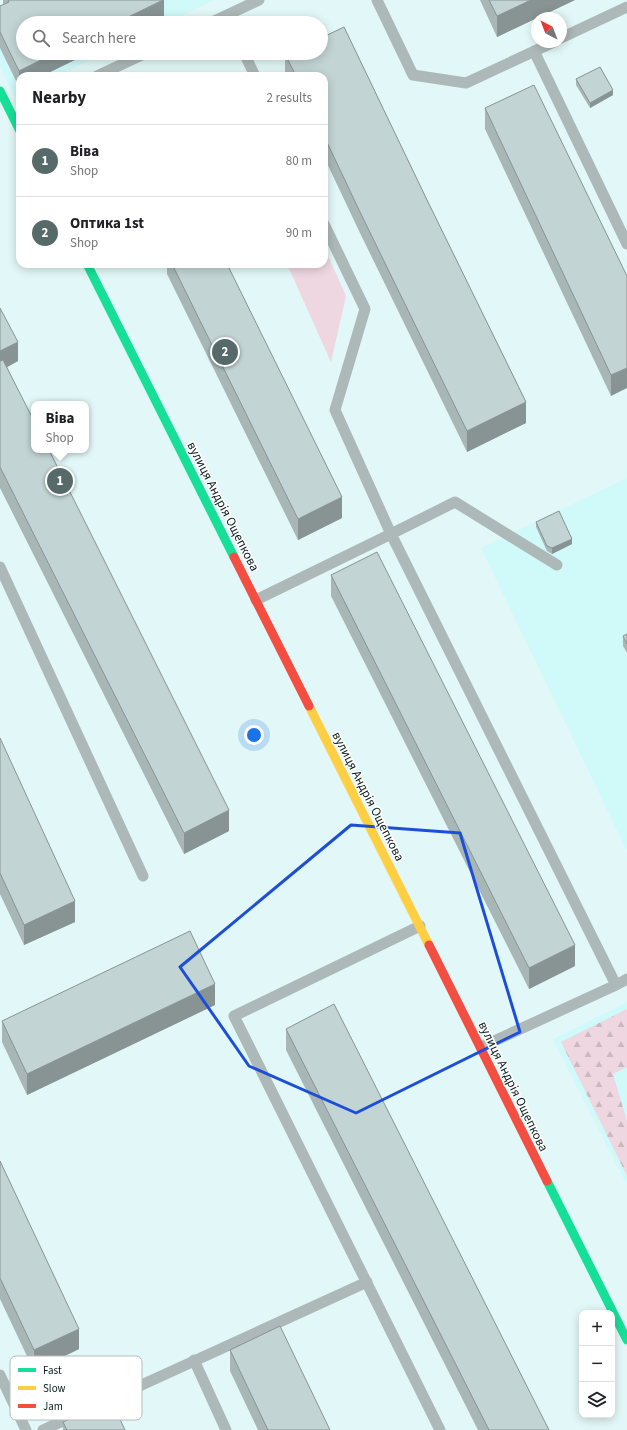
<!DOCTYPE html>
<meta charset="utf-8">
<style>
body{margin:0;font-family:"Source Sans 3",sans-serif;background:#f2f2f2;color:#202124}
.controls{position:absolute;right:12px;bottom:12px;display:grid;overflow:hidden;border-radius:8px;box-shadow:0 2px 10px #0003}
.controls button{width:36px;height:36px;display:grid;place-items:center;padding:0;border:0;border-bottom:1px solid #e0e0e0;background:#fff;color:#202124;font:20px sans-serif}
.compass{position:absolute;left:531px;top:12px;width:36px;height:36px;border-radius:50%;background:#fff;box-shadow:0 2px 10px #0003;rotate:318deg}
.you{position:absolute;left:254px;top:735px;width:14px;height:14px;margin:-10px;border:3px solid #fff;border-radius:50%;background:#1a73e8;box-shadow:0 0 0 6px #1a73e833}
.badge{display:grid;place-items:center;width:26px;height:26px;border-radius:50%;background:#576a6a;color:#fff;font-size:13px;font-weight:700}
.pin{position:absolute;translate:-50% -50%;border:2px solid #fff;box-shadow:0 1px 4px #0006}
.popup{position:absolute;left:31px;top:401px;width:58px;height:52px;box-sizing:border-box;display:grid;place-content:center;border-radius:8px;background:#fff;filter:drop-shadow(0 1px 3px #0005);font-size:13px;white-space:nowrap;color:#757577}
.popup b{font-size:15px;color:#202124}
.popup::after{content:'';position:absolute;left:50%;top:100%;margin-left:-8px;border:8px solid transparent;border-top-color:#fff}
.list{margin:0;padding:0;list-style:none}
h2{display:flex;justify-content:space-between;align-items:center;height:52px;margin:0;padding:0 16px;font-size:17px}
h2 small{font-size:13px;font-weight:400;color:#757577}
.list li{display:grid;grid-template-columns:26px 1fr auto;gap:12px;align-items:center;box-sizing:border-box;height:72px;padding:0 16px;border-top:1px solid #e0e0e0}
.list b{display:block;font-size:15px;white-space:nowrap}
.list p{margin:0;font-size:13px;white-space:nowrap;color:#757577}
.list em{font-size:13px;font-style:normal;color:#757577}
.icon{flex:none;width:22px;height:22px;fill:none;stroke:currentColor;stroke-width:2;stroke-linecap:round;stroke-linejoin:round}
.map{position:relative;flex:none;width:627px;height:1430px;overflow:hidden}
.search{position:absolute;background:#fff;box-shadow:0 2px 10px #0003;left:16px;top:16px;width:312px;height:44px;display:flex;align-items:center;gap:10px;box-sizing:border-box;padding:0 14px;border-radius:22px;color:#757577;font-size:15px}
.panel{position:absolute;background:#fff;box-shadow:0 2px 10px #0003;left:16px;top:72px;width:312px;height:196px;border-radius:12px}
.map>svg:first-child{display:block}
.built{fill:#d0f9f9}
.forest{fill:url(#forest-firs)}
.park{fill:#eed7e0}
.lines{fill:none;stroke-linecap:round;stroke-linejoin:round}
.lane{stroke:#adb8b8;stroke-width:11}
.fast{stroke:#16e098;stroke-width:9}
.slow{stroke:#ffcf43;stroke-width:9}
.jam{stroke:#f24e42;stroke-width:9}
.wall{fill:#a8b6b6}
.shaded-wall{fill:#889494}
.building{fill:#c3d4d4;stroke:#889494}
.marked{fill:none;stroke:#1d4ed8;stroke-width:3;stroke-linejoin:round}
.labels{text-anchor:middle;stroke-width:3;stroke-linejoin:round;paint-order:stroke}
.street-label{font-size:13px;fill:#0c1e1e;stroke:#fff}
.key{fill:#fff;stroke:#b6bcbc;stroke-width:1}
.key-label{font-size:11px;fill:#0c1e1e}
</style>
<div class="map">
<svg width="627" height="1430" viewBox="0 0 627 1430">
<defs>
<pattern id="forest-firs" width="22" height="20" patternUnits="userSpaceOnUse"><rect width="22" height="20" fill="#eed7e0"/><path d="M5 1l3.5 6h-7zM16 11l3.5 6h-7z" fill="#cbb8c0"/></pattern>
</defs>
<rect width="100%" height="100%" fill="#e2f7f7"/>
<!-- built -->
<path class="built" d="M32,0h182l-47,23h-144v30h82l-47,23h-38v19l-5,2 -15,-30v-52z
M627,478v373l-146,-303z
M627,1002v183l-74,-146z"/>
<!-- forest -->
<path class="forest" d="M627,1009v58l-14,7 14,47v55l-66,-134z"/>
<!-- park -->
<path class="park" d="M324,247l22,49 -15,66 -44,-98h37z"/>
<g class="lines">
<!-- lane -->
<path class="lane" d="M377,0l36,75 53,8 88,-41
M210,23l49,-23
M561,38l66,-31
M534,51l93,193
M244,53l11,23
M97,76l49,-23
M0,567l143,309
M256,600l135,-66 -56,-124 30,-101 -41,-85
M420,926l-186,90 206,414
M616,985l11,-6
M481,1047l135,-62 -225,-451 64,-32 102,63
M194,1360l32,70
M0,1375l26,55
M43,1430l324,-148"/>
<!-- fast -->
<path class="fast" d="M0,91l20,40
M87,264l147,293
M547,1181l80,159"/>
<!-- slow -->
<path class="slow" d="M309,706l120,239"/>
<!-- jam -->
<path class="jam" d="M234,557l75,149
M429,945l118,236"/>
</g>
<!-- wall -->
<path class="wall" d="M3,0h161v16l-141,37h66l-47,23h-22l-1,11 -19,-39v-42l3,-1z
M480,0h95l-78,37z
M344,27l84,175 98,200v21l-59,29 -107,-219 -36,-76v-81h-38l-1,-1v-21l3,-1h33v-15z
M576,79l37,16 -23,13 -14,-23z
M485,108l142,168 -16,120 -126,-267z
M167,264h60l115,254 -44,22 -131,-266z
M0,308l18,53 -11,6 222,464 -45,23 -184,-366z
M536,522l36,22 -20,10 -5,-3 -11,-24z
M331,575l244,391 -46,23 -198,-393z
M627,634v19l-4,-7v-10z
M0,738l75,184 -51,23 -24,-51z
M215,1005l-188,90 -25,-53v-21z
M286,1029l263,401h-71l-192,-380z
M0,1161l79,188 -45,22 -34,-72z
M230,1350l100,80h-72l-28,-59z
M63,1422l62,8h-62z"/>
<!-- shaded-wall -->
<path class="shaded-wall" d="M164,0v16l-13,7h-35z
M531,0h44l-78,37v-21z
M55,53h34l-47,23h-22v11h-1v-16z
M613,90v5l-23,13v-5z
M18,342v19l-18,10v-20z
M627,368v20l-16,8v-21z
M526,402v21l-59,29v-21z
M342,497v21l-44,22v-21z
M572,539v5l-20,10v-6z
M229,810v21l-45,23v-21z
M75,901v21l-51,23v-20z
M575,945v21l-46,23v-21z
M215,984v21l-188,90v-21z
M79,1329v20l-45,22v-21z"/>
<!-- building -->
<path class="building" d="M8,0h155l-47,23h-93v30h32l-36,18 -19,-39v-26l9,-4z
M489,0h42l-34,16z
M344,27l84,175 98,200 -59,29 -107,-219 -36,-76v-60h-28l-11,-22 3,-1h33v-15z
M600,67l13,23 -23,13 -14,-24z
M534,85l93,191v92l-16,7 -126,-267z
M172,264h55l115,233 -44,22z
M0,308l18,34 -18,9z
M3,360l31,61v29h15l180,360 -45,23 -184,-366v-106z
M559,511l13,28 -20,9 -5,-2 -11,-24z
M377,552l198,393 -46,23 -198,-393z
M627,634v10l-4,-8z
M0,738l75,163 -51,24 -24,-52z
M190,931l25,53 -188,90 -25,-53z
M334,1004l215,426h-60l-203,-401z
M0,1161l79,168 -45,21 -34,-72z
M280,1326l50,104h-62l-38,-80z
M111,1400l14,30h-58l-4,-8z"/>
<!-- marked area -->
<path class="marked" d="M351,825l109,8 60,199 -164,81 -107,-47 -69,-99z"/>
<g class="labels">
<!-- street labels -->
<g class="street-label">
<text transform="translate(224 506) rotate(63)" y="5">вулиця Андрія Ощепкова</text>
<text transform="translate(369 796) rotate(63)" y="5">вулиця Андрія Ощепкова</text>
<text transform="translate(514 1086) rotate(64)" y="5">вулиця Андрія Ощепкова</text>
</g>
</g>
<!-- legend -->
<rect x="10" y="1356" width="132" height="64" rx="6" class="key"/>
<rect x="18" y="1368" width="18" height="4" fill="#16e098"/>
<rect x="18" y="1386" width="18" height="4" fill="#ffcf43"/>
<rect x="18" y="1404" width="18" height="4" fill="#f24e42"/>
<g class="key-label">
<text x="43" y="1374">Fast</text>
<text x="43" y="1392">Slow</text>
<text x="43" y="1410">Jam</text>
</g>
</svg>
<div class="controls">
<button>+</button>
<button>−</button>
<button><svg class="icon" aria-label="layers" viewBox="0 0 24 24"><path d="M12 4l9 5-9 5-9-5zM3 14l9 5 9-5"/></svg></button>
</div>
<svg class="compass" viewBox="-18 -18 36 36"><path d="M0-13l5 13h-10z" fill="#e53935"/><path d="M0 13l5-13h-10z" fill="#757577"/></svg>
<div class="you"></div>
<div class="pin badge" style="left:60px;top:481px">1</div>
<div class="popup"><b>Віва</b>Shop</div>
<div class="pin badge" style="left:225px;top:352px">2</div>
<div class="search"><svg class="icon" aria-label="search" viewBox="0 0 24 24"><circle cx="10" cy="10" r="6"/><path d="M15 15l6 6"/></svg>Search here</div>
<section class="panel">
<h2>Nearby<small>2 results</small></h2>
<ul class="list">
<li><span class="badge">1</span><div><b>Віва</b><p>Shop</p></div><em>80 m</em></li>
<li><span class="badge">2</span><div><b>Оптика 1st</b><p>Shop</p></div><em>90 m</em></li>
</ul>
</section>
</div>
